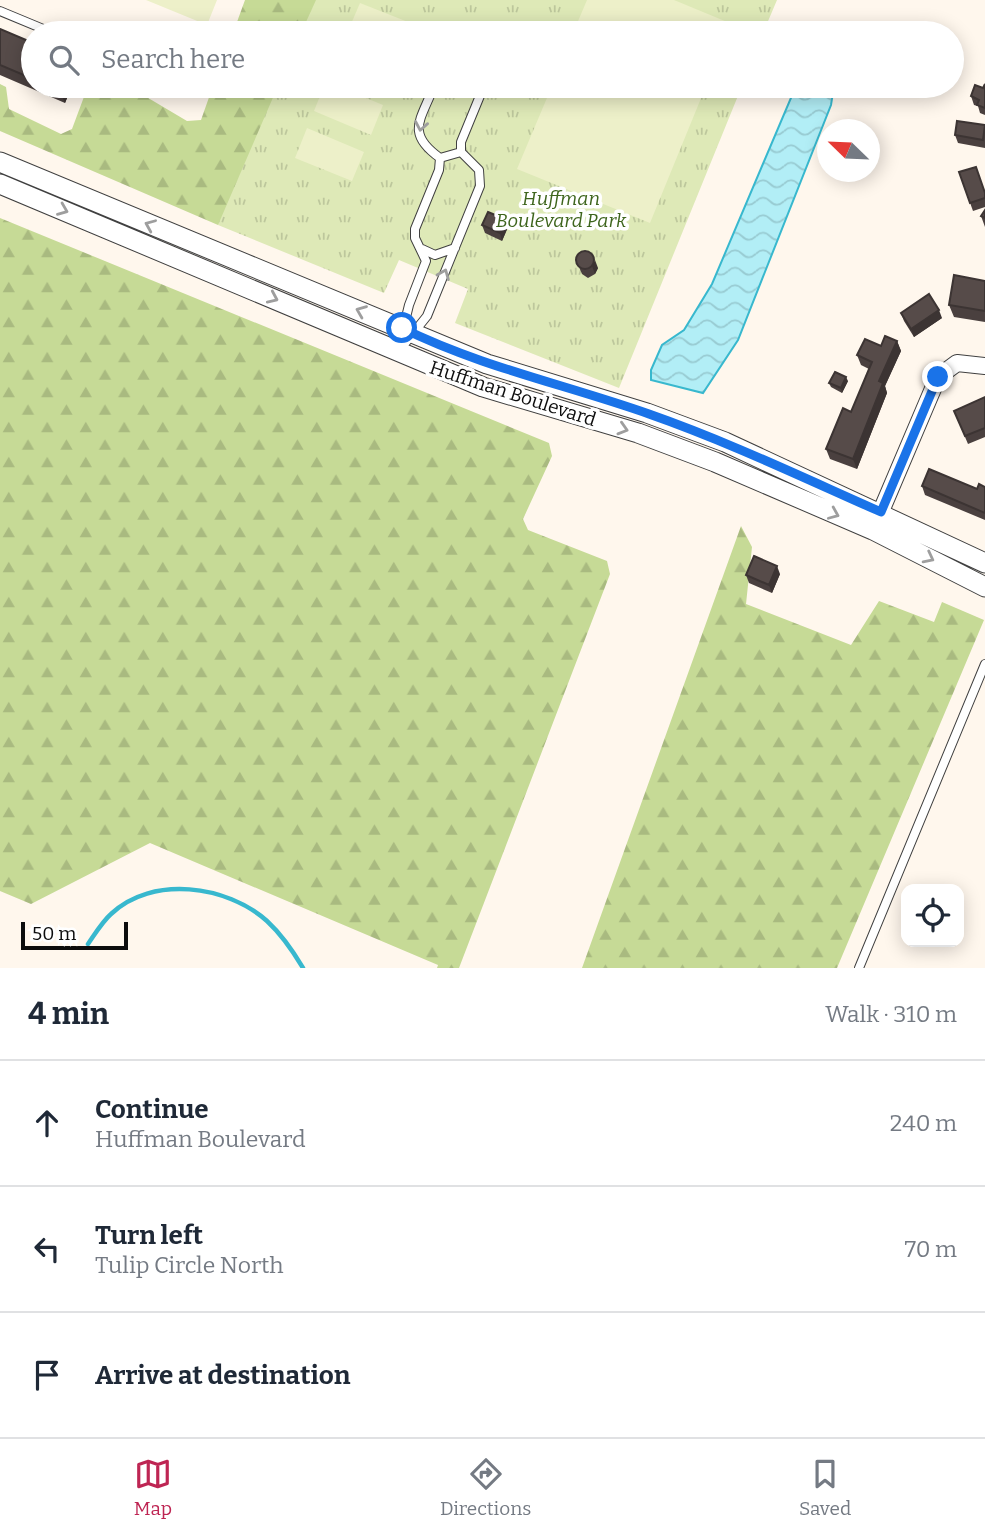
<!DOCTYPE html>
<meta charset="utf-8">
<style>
body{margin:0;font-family:Bitter,serif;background:#f2f2f3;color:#1f2937}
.controls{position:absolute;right:21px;bottom:21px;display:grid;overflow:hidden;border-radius:14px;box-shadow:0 4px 18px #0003}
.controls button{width:63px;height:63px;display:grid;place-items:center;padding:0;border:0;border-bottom:2px solid #e0e1e3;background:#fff;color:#1f2937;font:35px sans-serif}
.compass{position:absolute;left:817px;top:119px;width:63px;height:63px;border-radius:50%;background:#fff;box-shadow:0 4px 18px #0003;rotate:293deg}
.scale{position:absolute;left:21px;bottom:18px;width:107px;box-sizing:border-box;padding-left:7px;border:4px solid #0d0d0d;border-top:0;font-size:19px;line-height:24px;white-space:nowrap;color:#0d0d0d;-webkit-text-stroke:5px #fff;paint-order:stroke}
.stop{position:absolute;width:21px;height:21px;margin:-16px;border:5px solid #1a73e8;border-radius:50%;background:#fff}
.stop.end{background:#1a73e8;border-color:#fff;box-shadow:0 2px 7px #0008}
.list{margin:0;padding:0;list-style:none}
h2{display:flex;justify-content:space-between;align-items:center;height:91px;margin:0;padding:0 28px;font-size:30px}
h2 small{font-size:23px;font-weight:400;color:#747a83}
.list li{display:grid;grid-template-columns:46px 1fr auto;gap:21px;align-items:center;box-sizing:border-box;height:126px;padding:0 28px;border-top:2px solid #e0e1e3}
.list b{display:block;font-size:26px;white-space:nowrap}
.list p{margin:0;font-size:23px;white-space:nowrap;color:#747a83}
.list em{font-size:23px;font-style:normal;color:#747a83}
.icon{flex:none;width:38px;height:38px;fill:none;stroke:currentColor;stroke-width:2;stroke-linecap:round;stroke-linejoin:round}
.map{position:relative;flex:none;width:985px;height:968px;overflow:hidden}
.search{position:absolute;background:#fff;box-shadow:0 4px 18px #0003;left:21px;right:21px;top:21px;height:77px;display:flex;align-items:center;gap:18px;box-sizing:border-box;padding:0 24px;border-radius:38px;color:#747a83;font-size:26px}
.sheet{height:469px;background:#fff}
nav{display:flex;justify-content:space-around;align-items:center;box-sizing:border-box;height:98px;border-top:2px solid #e0e1e3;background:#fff;font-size:19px;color:#747a83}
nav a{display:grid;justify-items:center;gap:4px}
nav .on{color:#be2553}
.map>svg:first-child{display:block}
.forest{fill:url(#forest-firs)}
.park{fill:url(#park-tufts)}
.pitch{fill:#edf0c9}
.water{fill:url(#water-waves);stroke:#38b8ce;stroke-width:2}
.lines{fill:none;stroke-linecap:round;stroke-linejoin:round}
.stream{stroke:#38b8ce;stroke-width:4.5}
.service-casing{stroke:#404040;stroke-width:10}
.minor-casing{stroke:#404040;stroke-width:18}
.tertiary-casing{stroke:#404040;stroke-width:21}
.service{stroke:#fff;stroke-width:8}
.minor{stroke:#fff;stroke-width:16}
.tertiary{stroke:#fff;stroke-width:19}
.wall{fill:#4a403f}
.shaded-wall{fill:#3c3433}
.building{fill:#564b49;stroke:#3c3433;stroke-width:2}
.oneway{stroke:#9e9e9e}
.route{stroke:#1a73e8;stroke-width:9}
.labels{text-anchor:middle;stroke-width:7;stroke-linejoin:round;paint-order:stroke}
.park-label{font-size:19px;font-style:italic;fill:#3e651d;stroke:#fff}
.street-label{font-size:19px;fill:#0d0d0d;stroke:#fff}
</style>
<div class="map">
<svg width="985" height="968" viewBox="0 0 985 968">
<defs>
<pattern id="forest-firs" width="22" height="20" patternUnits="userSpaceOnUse" patternTransform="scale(1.75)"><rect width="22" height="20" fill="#c6da96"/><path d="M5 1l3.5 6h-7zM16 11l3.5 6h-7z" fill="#a9ba80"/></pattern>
<pattern id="park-tufts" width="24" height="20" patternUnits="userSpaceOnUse" patternTransform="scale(1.75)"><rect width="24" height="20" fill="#dee9b7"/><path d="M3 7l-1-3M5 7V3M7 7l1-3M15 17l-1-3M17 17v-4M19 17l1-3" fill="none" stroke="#bdc79c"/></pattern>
<pattern id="water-waves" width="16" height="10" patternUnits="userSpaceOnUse" patternTransform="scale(1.75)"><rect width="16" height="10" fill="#b2eef6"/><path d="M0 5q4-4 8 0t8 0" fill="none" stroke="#98cbd2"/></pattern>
</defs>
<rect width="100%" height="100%" fill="#fff7ed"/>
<!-- forest -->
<path class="forest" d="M245,0h77l-14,33h-75z
M0,84l6,3 3,22 52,25 11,-5 16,-43h40l59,35 14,-1 12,-34h73l-57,134 -11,5 -218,-94z
M0,218l549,225 3,13 -29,63 5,11 79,31 3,13 -151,394h-22l1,-3 -288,-122 -119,61 -31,-13z
M741,526l11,21 -6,57 105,41 28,-44 55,21 8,-20 42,18 -147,348h-255z"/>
<!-- park -->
<path class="park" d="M316,0h461l-14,33h-462z
M278,86h464l-123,302 -164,-65 13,-34 -69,-29 -15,33 -166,-68z"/>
<!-- pitch -->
<path class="pitch" d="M146,0h71l-10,25z
M587,0h87l58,24 -4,9h-155z
M360,3l48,19 -5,11h-30l-22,-9z
M324,86h13l46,19 -12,30 -57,-24z
M552,86h154l-56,137 -133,-54z
M307,128l57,24 -12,29 -57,-23z"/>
<!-- water -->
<path class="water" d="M796,86h38l-3,19 -93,235 -35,53 -52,-13v-10l11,-25 22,-15 28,-46z"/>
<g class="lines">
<!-- stream -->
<path class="stream" d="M88,944c7,-10 14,-22 23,-30 41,-39 116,-29 156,7 14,13 26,30 36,47"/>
<defs>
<path id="service" d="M0,11l53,22
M463,33h19
M179,86l12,5
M434,86c-13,34 -29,47 6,72l21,-6
M461,152v-10l23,-56
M422,249l13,6 20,-7
M398,350l11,-45 17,-44 -11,-23v-9l24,-59 1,-12
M399,351l28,-35 53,-130 -1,-16 -18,-18
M859,968l126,-304"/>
<path id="minor" d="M876,523l62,-146 19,-14 28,3"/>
<path id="tertiary" d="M0,162l487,202 160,49 78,29 260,121
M0,184l483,203 155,46 77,29 158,68 112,57"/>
</defs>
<!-- service casing -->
<use href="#service" class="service-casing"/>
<!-- minor casing -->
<use href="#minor" class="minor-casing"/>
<!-- tertiary casing -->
<use href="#tertiary" class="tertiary-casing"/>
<!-- service -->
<use href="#service" class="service"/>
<!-- minor -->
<use href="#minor" class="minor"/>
<!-- tertiary -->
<use href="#tertiary" class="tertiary"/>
</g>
<!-- wall -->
<path class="wall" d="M0,29l33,14v43h39l-7,17 -65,-28z
M985,84v31l-5,-2 -2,-7 -4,-1 -3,-9 12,-8z
M985,125v23l-27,-5 -3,-8z
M959,172l26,20v15l-12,4z
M985,210v17l-4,-11z
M505,219l3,8 -6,14 -17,-8 -3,-8z
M576,260l22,8 -3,6 -7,4 -6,-4z
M985,281v41l-31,-5 -5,-12z
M901,313l41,5 -28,19 -10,-16z
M897,341l4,10 -16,35 2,7 -30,76 -27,-10 -4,-10 25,-37 18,-43 -8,-4 -4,-10z
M848,381l-6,12 -11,-6 -2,-4z
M985,397v40l-17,7 -14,-33z
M922,486l55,3 8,-2v33l-60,-25z
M780,574l-8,19 -23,-10 -3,-8z"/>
<!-- shaded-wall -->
<path class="shaded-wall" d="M62,86h10l-7,17 -5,-12z
M505,219l3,8 -6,14 -2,-8z
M595,260l3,8 -3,6 -3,-8z
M939,310l3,8 -28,19 -3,-8z
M897,341l4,10 -16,35 2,7 -30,76 -4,-10 26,-78z
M846,377l2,4 -6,12 -1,-5z
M777,566l3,8 -8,19 -3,-8z"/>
<!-- building -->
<path class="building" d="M0,29l33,14v36l-33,-14z
M985,84v24l-8,-3 2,-5 -8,-4 4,-11 8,3z
M48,86h14l-2,5z
M957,121l28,4 -2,15 -28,-5z
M976,167l9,26v5l-15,5 -11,-31z
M985,210v8l-4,-2z
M488,212l17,7 -5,14 -18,-8z
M576 260a9 9 0 1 1 18 0a9 9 0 1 1-18 0Z
M954,275l31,6v30l-36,-6z
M929,294l10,16 -28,19 -10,-16z
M885,336l12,5 -18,40 4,2 -30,76 -27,-10 17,-41 8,4 21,-50 -15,-7 8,-16 16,7z
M835,372l11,5 -5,11 -12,-5z
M985,397v31l-20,8 -11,-25z
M929,469l48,20 2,-5 6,3v26l-63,-27z
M754,556l23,10 -8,19 -23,-10z"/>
<!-- one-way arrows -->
<defs><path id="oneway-chevron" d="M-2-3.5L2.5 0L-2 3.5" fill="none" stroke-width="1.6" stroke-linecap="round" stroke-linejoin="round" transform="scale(1.75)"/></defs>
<g class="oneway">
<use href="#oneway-chevron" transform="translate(421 126) rotate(100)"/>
<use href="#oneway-chevron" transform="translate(63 210) rotate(22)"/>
<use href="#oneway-chevron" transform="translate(150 225) rotate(-157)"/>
<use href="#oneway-chevron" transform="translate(444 274) rotate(-68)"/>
<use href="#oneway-chevron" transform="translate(273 298) rotate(24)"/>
<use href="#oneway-chevron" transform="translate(361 311) rotate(-158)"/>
<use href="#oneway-chevron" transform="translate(623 429) rotate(17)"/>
<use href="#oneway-chevron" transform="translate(834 514) rotate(23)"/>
<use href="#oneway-chevron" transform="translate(929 558) rotate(27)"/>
</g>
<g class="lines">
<!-- route -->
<path class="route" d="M402,328c79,39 165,57 247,86 80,28 155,64 232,98l57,-135"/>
</g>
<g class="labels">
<!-- park labels -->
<g class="park-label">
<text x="561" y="205">Huffman<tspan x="561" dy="22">Boulevard Park</tspan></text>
</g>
<!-- street labels -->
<g class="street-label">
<text transform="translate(513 393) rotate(18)" y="7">Huffman Boulevard</text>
</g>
</g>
</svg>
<div class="controls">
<button><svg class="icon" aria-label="locate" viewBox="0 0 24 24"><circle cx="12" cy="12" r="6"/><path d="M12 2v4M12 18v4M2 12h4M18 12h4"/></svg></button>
</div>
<svg class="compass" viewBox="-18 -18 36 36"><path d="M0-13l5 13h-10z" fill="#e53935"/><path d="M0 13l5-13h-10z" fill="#747a83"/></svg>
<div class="scale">50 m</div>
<div class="stop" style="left:402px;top:328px"></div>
<div class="stop end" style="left:938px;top:377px"></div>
<div class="search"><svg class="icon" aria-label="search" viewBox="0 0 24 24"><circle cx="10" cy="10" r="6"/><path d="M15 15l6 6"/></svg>Search here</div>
</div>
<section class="sheet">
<h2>4 min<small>Walk · 310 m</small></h2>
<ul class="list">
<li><svg class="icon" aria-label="ahead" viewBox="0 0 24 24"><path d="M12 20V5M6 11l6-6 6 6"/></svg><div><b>Continue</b><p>Huffman Boulevard</p></div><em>240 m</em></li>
<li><svg class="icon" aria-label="left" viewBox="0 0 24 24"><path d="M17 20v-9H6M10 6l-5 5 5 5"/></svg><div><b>Turn left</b><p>Tulip Circle North</p></div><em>70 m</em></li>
<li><svg class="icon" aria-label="arrive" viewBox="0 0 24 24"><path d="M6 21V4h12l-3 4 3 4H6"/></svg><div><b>Arrive at destination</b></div></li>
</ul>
</section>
<nav>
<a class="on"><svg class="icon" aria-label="map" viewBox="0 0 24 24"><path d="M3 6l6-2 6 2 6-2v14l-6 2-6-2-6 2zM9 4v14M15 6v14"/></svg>Map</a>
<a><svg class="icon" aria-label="directions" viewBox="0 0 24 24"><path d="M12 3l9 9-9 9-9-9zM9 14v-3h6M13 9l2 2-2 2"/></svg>Directions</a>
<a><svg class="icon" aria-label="saved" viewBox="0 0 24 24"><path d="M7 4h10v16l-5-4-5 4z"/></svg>Saved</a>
</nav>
